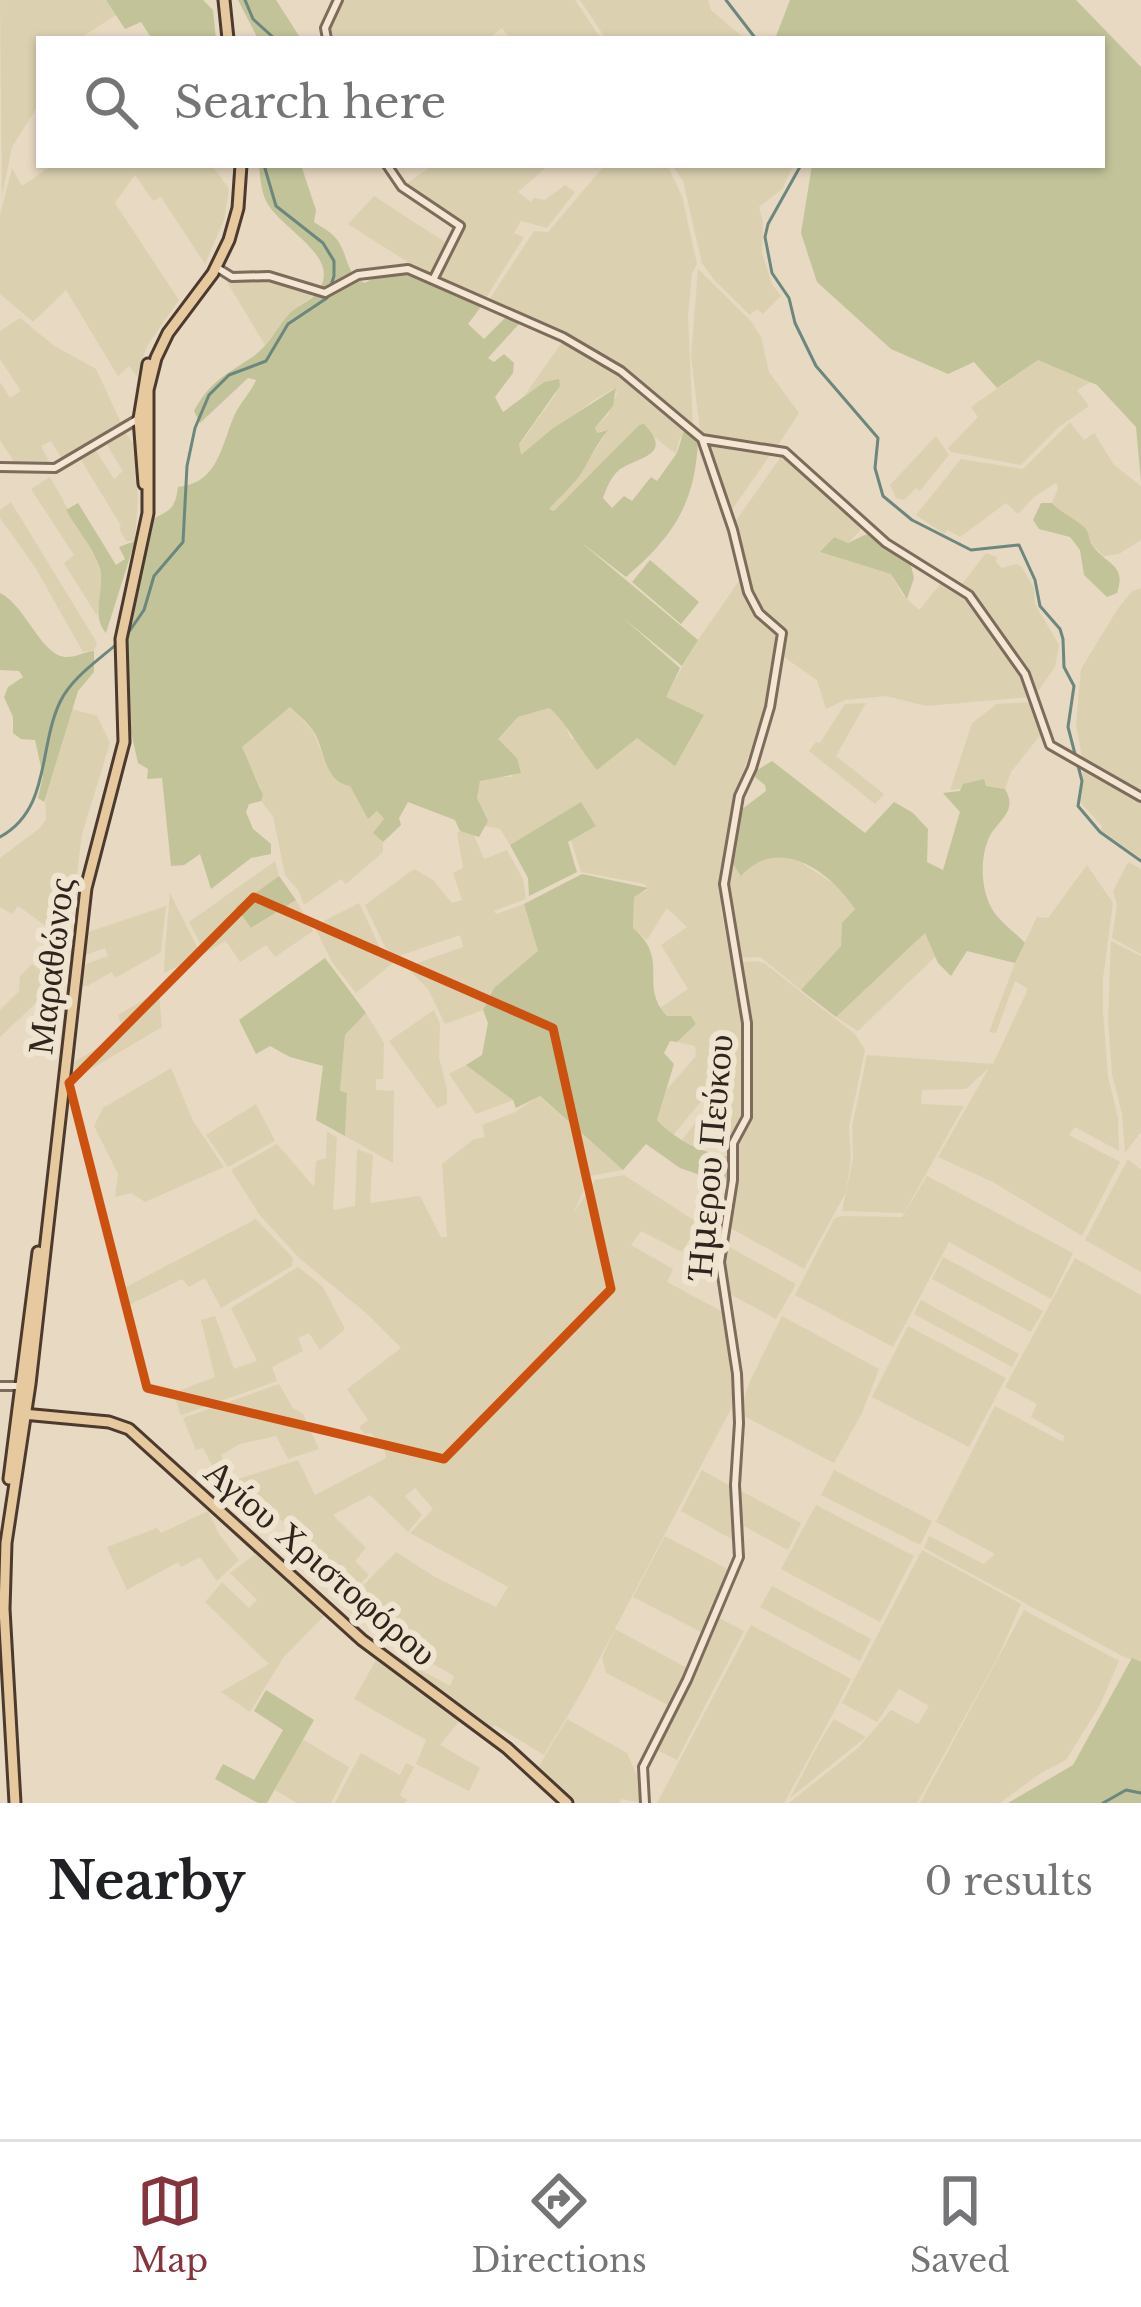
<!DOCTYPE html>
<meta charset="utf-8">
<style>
body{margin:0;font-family:"Libre Baskerville",serif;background:#f2f2f2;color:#202124}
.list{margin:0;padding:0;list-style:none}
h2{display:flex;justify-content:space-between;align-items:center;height:156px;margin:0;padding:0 48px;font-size:51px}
h2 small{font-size:39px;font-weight:400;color:#757577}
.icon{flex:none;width:66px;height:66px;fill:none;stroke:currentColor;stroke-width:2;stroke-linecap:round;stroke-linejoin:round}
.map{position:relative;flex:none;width:1141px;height:1803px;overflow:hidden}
.search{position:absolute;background:#fff;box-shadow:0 3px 9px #0004;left:36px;right:36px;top:36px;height:132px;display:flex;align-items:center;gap:30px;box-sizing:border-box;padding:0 42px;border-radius:0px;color:#757577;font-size:45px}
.sheet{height:336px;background:#fff}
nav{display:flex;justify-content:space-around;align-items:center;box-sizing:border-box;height:168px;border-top:3px solid #e0e0e0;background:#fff;font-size:33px;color:#757577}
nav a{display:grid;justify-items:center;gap:6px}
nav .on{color:#85343c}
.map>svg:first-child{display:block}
.farmland{fill:#dbd1b1}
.green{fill:#c2c398}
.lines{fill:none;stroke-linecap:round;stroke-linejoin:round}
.stream{stroke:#6c877e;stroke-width:3}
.minor-casing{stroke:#7e6b5c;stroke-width:12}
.major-casing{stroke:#4c3a2f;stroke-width:15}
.minor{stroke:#f3e7d4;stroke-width:6}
.major{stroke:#e6c99e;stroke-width:9}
.marked{fill:none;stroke:#cc510f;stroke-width:9;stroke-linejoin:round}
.labels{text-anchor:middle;stroke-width:12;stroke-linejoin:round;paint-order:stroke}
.street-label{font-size:36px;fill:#30251e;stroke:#efe4d0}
</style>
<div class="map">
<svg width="1141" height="1803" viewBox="0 0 1141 1803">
<rect width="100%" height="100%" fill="#e7d9c2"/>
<!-- farmland -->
<path class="farmland" d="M0,0h106l10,15 -37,24h-40v65l-27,43 -10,49z
M339,0h236l26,39h-91l-8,-11 -15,11h-158l-4,-5z
M580,0h128l3,10 34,29h-139z
M53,165h159l17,24 -5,31 -19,44 -44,-67 -8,4 -18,-26 -20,28 64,97 -32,46 -10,30 -8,-10 -11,10 -52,-86 -33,32 -33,-28v-79l12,-47 10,18z
M433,165h116l-31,27 13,10 3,-4 11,2 20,-15 10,7 -28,36 -26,-7 -7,12 10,4 -38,61 -50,-20 27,-54 -60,-38z
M605,165h62l15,31 15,68 -5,9 -4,42 5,111 -42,-29 -39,-37 -123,-60 45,-69 14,1z
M672,165h122l-12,24 -23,18 4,15 -1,31 10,31 9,12 -18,18 -6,-5 -7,6 -35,-34 -13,-18 -19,-82z
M374,196l77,50 -20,31 -83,-53z
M698,269l53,52 10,16 8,35 30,41 -22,34 -67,-8 -10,-8 -9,-75z
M224,277l45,2 45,16 -21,15 -28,35z
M20,318l33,27 43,24 25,54 -57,39 -13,-21 -10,5 11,21 -37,-4 -15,-23v-58l10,16 11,-7 -21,-32v-28z
M563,341l48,26 33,32 44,31 -9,10 -3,14 -37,-29 -85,87 -6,-3 37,-43 19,-30 2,-6 -10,3 -1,-5 13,-13 9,-22 -2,-5 -21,12 -74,56 -1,-11 37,-51 3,-15 -15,3 -20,14z
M1038,360l53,22 -14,8 12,16 -30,21 -38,38 -70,-13 -3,-4 30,-31 -7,-10z
M1070,422l14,18 10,-7 20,32 27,21v54l-22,14 -15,2 -11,-10 -10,-19 -20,-12 -11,-12 6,-15 -2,-5 -22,14 -16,17 -12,-11 -46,34 -12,-7 -4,4 -28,-19 45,-56 62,10z
M125,432l9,13 4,52 -3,44h-9l-7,-13 2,-2 -41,-68 15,-9 19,30 9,-8 -16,-26z
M936,436l13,19 -29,36 -4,-3 -12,12 -8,-2 -6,-13z
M706,443l67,8 -44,63z
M782,455l82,71 -16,17 -15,-6 -12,15 70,22 11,20 17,16 23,-28 26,17 48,65 15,33 -105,9 -40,-10 -41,4 -19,9 -9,-29 -36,-25 2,-25 -18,-13 -14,-19 -18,-73z
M50,477l47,84 5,19 -5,36 -33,-53 10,-8 -43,-66z
M11,502l86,141 -3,7 -11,2 -48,-85 -35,-49v-8z
M986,553l11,4 -1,5 6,6 14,-4 6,3 12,21 1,16 24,41 -4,22 -19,27 -16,-31 -61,-75z
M741,578l12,35 24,19 2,8 -11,61 -33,93 -14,80v35l22,119 -2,93 -9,14 -11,-17 -24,30 -15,-8 31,-40 -4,-8 -36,43 -16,-15 10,-31 29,-33 -1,-10 -18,-4 19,-18 -5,-8h-24l-7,-8 28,-19 -27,-44 26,-18 -20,-19 -20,32 -14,-12 1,-32 14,-6 -3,-6 -64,-12 -10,-32 25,-14 -15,-23 -71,42 -10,-16 -15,-3 3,-5 -11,-23 3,-17 10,-4h22l5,-19 -20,-18 21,-23 31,-9 11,6 11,25 66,-1 38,27 -10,-68 33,-57z
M1141,588v199l-3,5 -55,-30 -7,-38 5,-55 36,-59 14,-18z
M1033,702l9,31 -31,39 -6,17 -20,-3 -35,4 22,-67 25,-19z
M866,703l-30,53 48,38 -9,10 -66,-53 7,-9 4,1 25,-39z
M290,707l23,24 18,44 19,11 18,32 9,-7 7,9 -10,13 9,9v10l-37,32 -5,-5 -37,26 -6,-15 -13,-15 -12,-59 -12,-15v-13l-20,-41z
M72,709l25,7 13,27 -28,91 -14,108 -50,-36 -6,8 -12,-7v-49l40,-30 6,-9 -1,-25z
M1083,768l58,34v56l-41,-28 2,-4 -22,-24z
M460,831l14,4 10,24 23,-9 16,29 3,20 -32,12 2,3 28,-10 14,47 -44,37 -11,22 -38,14 -17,-35 -22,-22 57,-20 -3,-12 -64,22 -11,-10 -20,-42 49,-36 19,11 19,23 10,-3 -9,-27 10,-5 -6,-35z
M791,856l51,33 13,20 -13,15 -1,22 -40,44 -41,-33 -24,1 -11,-59 4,-41 23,5 17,-6z
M275,861l4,15 -42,31 15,21 44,-28 17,31 -38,26 -9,-12 -26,17 -14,-21 -21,12 -16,-31z
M1128,862l13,7v85l-29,-16 5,-33 -4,-14z
M1087,865l26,38 -10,76v33l5,64 10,42 1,33 -44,-24 -6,8 51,27 -38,74 -89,-54 -55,-25 51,-89 -23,21 -44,1 -1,14 43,2 -60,107 -62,-2 11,-52 -1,-32 15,-72 126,9 35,-75 -13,-8 -19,52 -7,-1 26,-69 22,-46 11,1z
M170,893l31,62 -37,18 1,-23z
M359,903l22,47 13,12 -38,31 -24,-31 -18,-36z
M166,906l-5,46 -46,26 -3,-6 -25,14 -11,-1 2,-18 30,-11 -3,-8 -25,9 2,-23z
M926,932l9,25 -77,74 -22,-14z
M1111,941l30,15v176l-16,21 -3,-39 -10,-40 -4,-56z
M756,961l8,2 91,71 10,16 -16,76 2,33 -5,33 -42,77 -77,-43 9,-85 13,-23v-96l-12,-59z
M32,964l25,19 -57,54v-27l19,-19 1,-15z
M159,991l3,36 -93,55 2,-18 53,-32 -6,-17z
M434,1010l6,14 -1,33 8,33v14l-10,4 -48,-67z
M366,1013l18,30 -1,36h-7v11l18,1 -1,72 -48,-27 2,-42 -7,-2 5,-57z
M466,1065l31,22 16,13 -37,14 -27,-40z
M171,1068l22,53 31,46 -79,35 -14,-9 -16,4 3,-23 -24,-48 9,-18z
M539,1096l84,74 -33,6 -17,38 22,-34 29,-5 71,46 -2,6 103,57 -20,35 -52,-28 -3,-36 -31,-17 -8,14 -41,-21 -10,14 42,24 -6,13 56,30 11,91 -154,292 -36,60 -49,-30 -7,8 -124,-94 86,47 4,-10 -74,-42 8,-16 -37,-20 45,-46 39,25 61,30 12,-20 -98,-54 23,-24 -18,-21 -10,8 17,19 -14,17 -38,-37 -37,20 33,33 -11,13 14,14 -15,15 -73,-70 -6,2 -7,-11 -16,6 -17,-37 63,-20 17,35 71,-37 -2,-10 -13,-15 -6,1 -6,-7 9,-7 -21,-31 54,-41 -36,-36 -66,-54 -40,-44 -28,-44 46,-26 37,43 2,-26 10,-3 1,-27 10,7 -4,72 22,-4 2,-57 16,6 -3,48 50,-7 21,41h6l-5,-73 32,-25 11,-2 -3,-12 33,-13z
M256,1104l19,37 -47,26 -22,-32z
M1128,1159l13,11v102l-56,-32z
M927,1176l146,77 -22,46 -102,-57 -56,105 -98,-52 39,-76 7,-3 61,1z
M256,1219l37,39 -1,8 -71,42 -16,-30 -16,9 -7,-8 -53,26 -7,-16z
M943,1257l100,54 -12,21 -99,-53z
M1075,1258l66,37v367l-17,-5 -200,-109 5,-12 55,28 11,-10 -59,-32 59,-116 68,36 1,-6 -33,-19 6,-13 -32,-17z
M298,1267l25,20 22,42 -25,21 -11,-17 -11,5 5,13 -31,16 5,14 -96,34 -8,-22 42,-16 -14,-57 14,-4 19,53 23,-8 -26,-53z
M921,1300l98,54 -7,13 -98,-53z
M782,1316l97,53 -17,44 -28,50 -92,-48 -1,-10 10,-26z
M908,1326l98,52 -37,69 -97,-50z
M279,1384l14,24 10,6 16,35 -31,10 -12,-23 -36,8 -19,11 10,23 -11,3 -17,-33 -7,2 -13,-32z
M702,1470l30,17 5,55 -56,-31z
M834,1470l98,51 -12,24 -99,-50z
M739,1490l62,33 -13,27 -48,-26z
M816,1505l98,51 -34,66 -99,-53z
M208,1511l11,23 20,26 -22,21 -17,-24 -19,10 -3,-5 -51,28 -20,-43 50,-19 4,5z
M665,1536l68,36 -30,61 -70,-36z
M922,1550l99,54 -24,55 -80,144h-128l69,-55 33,-38 27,14 11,-18 -30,-17 -22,33 -35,-19z
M258,1552l67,63 -42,43 -33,54 -29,-20 48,-28 -64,-62 17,-20 27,26 8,-8 -27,-27z
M772,1586l99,53 -11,22 -100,-54z
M1024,1610l95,51 -19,44 -34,55 -25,13 -41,30h-80z
M713,1615l31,16 -67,129 -22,-11z
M751,1625l100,54 -16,31 -51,93h-127z
M615,1629l74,40 -17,38 -66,-34 -4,-15z
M376,1660l85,59 -21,26 40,23 -11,23 -53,-27 10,-24 -72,-41z
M567,1719l60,34 11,25 3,25 -19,-4 -3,4h-51l-32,-32z
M834,1719l32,18 -76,61 29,-55z
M302,1739l47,28 -18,36h-34l-22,-13z
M361,1753l39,22 6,-12 8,4 -14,28 7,5 -2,3h-70z"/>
<!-- green -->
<path class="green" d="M106,0h97l10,10 3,29h-64l-11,-17 -16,7z
M238,0h38l25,39h-43z
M790,0h286l65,67v415l-5,-55 -39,-42 -59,-25 -41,28 -23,-26 -26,12 -57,-25 -74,-67 -16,-49 11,-68h290v-126h-327z
M259,165h42l15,45 -2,12c9,6 19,11 24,19 11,17 8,34 27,42 36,-24 84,2 118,21l-15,20 16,15 24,-24 11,9 -31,34 6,4 10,-8 10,9 -1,10 -18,24 8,15 41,-30 15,-3 1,7 -41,58 2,11 31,-26 64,-41 -3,18 -18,22 2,5 11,-3c-11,13 -17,27 -26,42 -8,13 -23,25 -33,37l5,2 85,-86 5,-1c32,33 -10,33 -26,47 -7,6 -12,18 -15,27l9,10 12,-12 8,5 19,-24 6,4 20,-28 7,-22 4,-1 10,11c-3,62 -24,95 -72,136l-48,-37 120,100 -16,26 -60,-49 58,51 -14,29 38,18 -29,51 -38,-28 -40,32c-13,-15 -36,-55 -48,-62l-31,9 -20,22 19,19 4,15 -41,8 -3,17 11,23 -9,16 -19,-6 -5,-11 -47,-18 -9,16 2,7 -18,17 -10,-9 11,-14 -7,-8 -9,8 -18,-33c-28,-5 -24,-38 -38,-57 -6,-8 -15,-15 -22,-22l-48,40 21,48 -2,6 -12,3 -3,8 7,17 18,15v10l-20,4 -40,31 -11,-35 -16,11 -13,1 -9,-88 -15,1 1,-10 -10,-6 -13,-58 -2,-56 28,-129c19,-10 24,-10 27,-33 41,-4 43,-42 57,-73 6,-12 16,-22 21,-34l-8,-2 -48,45 -6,-12c16,-30 33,-37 60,-55 16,-12 23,-29 36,-43 7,-7 16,-10 23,-16 37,-38 -31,-65 -47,-96 -5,-11 -6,-24 -7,-36z
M78,503l38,62 9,-6 -6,-12 16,-6 -29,92c-16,-19 -1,-41 -6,-64 -6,-20 -23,-40 -34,-59z
M1041,503h11c9,10 22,15 32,24 7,7 3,10 8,18 14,20 35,19 25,48l-10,4 -23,-22 -4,-25 -10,-13 -31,-8 -6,-9z
M869,533l19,18 22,11 4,16 -7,21 -16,-25 -71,-22 14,-15 14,6z
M650,560l49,42 -18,22 -49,-42z
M0,593c26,13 40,61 65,64 10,1 21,-6 29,-6v21l-16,19 -34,111 -6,-4 5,-22 -8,-36 -14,-1 -8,-6v-16l-9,-20 4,-10 15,-10 -4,-6 -19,-1z
M772,761l93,72 29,-31 19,11 15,16 -1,33 16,8 17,-58 -17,-19 17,-2 3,-7 21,-5 2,7 19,3c14,24 -9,31 -17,51 -8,20 -7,48 3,67 6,13 24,25 34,36l-10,20 -48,-12 -16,25 -13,-13 -13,-30 -89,84 -35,-27 40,-44 1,-23 13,-14c-25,-38 -76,-75 -114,-33l-12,-18 8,-45 29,-22 -1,-6 -14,-11z
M581,802l15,24 -28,16 9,30 -48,24 -1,-18 -18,-33z
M582,874l66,14 -14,9 -1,31c38,32 5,57 34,88h24l5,8 -19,18 -7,-1 -6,12 10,11 -17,56c19,20 44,33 72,37v28l-49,-17 -34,-24 -23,26 -83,-74 -24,12 -3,-8 -47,-35 16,-10 6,-32 -5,-13 11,-22 44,-37 -14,-47z
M279,876l17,24 -45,28 -15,-21z
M325,958l41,55 -21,22 -5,56 7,2 -2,43 -29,-16 7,-54 -33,-9 -20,-11 -14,8 -17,-34z
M1132,1658l9,4v141h-133l65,-38z
M266,1690l48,30 -47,83h-9l-43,-24 8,-15 31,16 29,-50 -29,-19z"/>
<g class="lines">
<!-- stream -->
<path class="stream" d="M245,0l8,19 22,20
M726,0l30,39
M801,165l-33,59 -3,13 7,36 17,25 6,25 21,43 62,72 -3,30 8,28 29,24 59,30 48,-5 16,35 5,26 20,23 3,10 1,28 10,19 -6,41 14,54 -4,25 22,26 41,29
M126,636l18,-26 10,-34 29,-34 4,-76 8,-38 14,-33 20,-20 37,-14 22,-37 39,-26 7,-22v-15l-11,-18 -47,-37 -12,-41
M0,837c51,-28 38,-89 60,-135 12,-25 39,-42 59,-60
M1103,1803l23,-13 15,3"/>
<defs>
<path id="minor" d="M327,39l-2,-11 13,-28
M387,165l15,22 58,39 -27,54
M216,267l16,10 37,-1 56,17 33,-18 50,-6 155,68 58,34 81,68 31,91 15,62 11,21 23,20 -12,74 -18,61 -13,28 -15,88 23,139v94l-14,26v37l-13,82 17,112 2,49 -4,62 4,72 -52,123 -44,87 2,36
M702,439l83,13 101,91 83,52 56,79 25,71 91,52
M0,467l55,1 83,-49
M0,1386h20"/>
<path id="major" d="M224,0l4,39
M144,484l-5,-65 9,-55
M23,1414l86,8 20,7 233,211 145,108 60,55
M9,1479l29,-227
M15,1803l-11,-194 2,-66 24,-159 56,-496 38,-146 -3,-103 27,-126v-123l8,-32 12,-25 45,-60 16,-33 9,-32 3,-43"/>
</defs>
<!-- minor casing -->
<use href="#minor" class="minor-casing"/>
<!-- major casing -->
<use href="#major" class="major-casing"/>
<!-- minor -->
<use href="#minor" class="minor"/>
<!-- major -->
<use href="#major" class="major"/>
</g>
<!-- marked area -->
<path class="marked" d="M254,897l299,131 58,261 -167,170 -297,-71 -78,-305z"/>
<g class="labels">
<!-- street labels -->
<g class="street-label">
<text transform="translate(50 966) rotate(-83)" y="13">Μαραθώνος</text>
<text transform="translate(709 1157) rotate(-85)" y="13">Ήμερου Πεύκου</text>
<text transform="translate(321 1562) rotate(41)" y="13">Αγίου Χριστοφόρου</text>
</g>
</g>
</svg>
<div class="search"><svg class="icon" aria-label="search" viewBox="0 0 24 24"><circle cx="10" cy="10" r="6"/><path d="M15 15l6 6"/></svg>Search here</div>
</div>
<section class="sheet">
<h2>Nearby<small>0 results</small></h2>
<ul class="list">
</ul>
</section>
<nav>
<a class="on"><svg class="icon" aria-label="map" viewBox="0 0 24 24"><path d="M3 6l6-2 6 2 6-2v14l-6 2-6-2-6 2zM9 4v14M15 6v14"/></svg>Map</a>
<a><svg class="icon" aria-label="directions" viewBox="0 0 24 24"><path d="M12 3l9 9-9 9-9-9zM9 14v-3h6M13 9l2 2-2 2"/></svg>Directions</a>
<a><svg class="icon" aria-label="saved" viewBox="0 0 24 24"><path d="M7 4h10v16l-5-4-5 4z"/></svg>Saved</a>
</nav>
